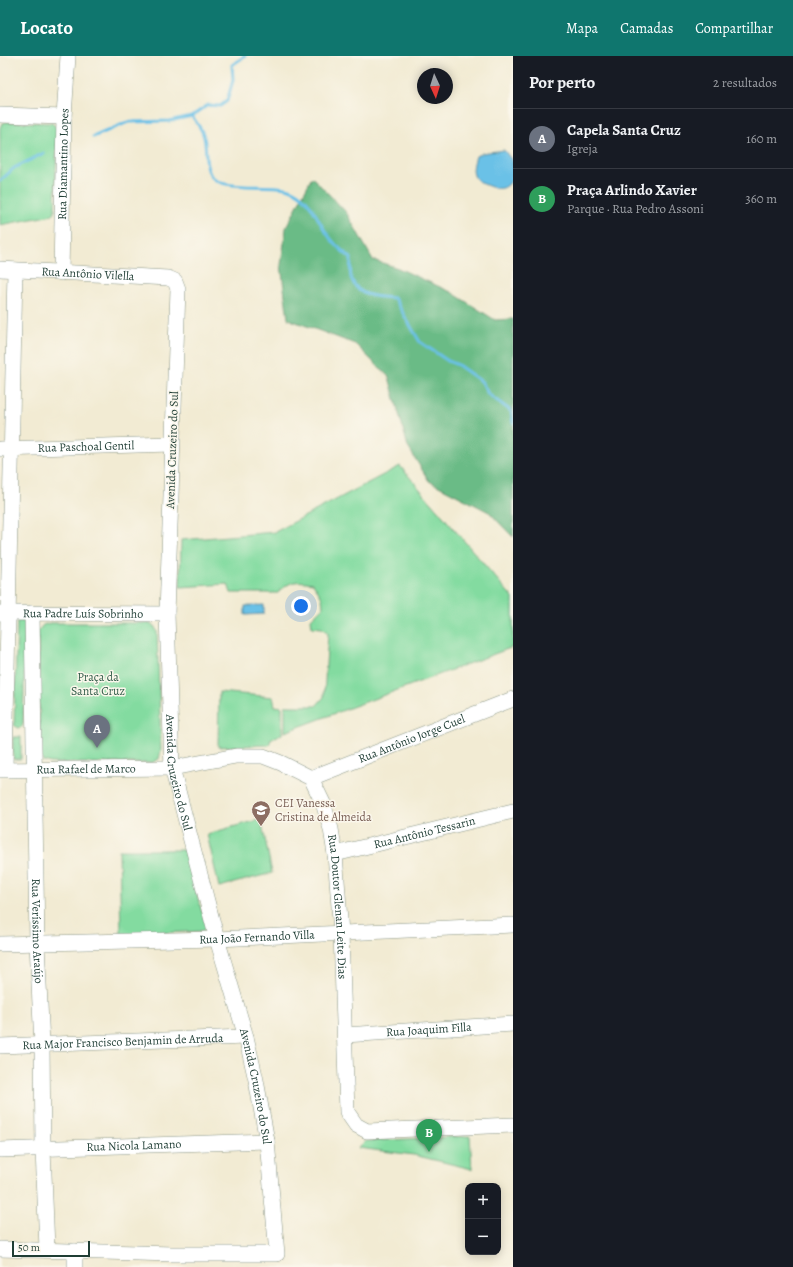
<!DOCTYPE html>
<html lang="pt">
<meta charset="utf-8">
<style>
body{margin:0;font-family:Alegreya,serif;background:#20242c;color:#f1f3f6}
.controls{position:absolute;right:12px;bottom:12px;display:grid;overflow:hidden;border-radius:8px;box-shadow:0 2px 10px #0003}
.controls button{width:36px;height:36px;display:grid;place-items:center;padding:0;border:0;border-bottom:1px solid #363941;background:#171b24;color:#f1f3f6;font:20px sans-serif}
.compass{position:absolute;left:417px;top:12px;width:36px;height:36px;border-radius:50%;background:#171b24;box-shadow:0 2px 10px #0003;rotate:176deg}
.scale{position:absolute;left:12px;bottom:10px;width:78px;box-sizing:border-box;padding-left:4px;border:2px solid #1f3d34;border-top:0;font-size:11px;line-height:14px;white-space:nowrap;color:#1f3d34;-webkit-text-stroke:3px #fbf7ec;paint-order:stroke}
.you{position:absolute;left:301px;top:550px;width:14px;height:14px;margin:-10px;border:3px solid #fff;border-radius:50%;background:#1a73e8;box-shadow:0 0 0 6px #1a73e833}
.badge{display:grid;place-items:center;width:26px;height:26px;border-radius:50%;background:#0f766e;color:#fff;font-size:13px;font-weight:700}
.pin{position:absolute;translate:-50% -33px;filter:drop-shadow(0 1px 2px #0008)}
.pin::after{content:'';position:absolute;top:21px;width:14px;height:12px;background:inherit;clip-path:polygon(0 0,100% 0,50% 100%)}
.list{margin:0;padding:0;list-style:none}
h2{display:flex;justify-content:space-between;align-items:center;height:52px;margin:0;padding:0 16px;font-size:17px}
h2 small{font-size:13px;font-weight:400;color:#9ea1a6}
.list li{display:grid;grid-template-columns:26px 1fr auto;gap:12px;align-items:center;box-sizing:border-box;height:60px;padding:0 16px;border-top:1px solid #363941}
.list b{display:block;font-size:15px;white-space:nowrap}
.list p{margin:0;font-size:13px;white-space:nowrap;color:#9ea1a6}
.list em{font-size:13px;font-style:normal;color:#9ea1a6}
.map{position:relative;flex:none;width:513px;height:1211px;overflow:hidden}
header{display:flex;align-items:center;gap:24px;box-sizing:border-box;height:56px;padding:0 20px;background:#0f766e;color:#fff}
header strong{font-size:19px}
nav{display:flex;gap:22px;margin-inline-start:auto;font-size:14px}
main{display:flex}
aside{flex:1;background:#171b24}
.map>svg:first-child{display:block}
.green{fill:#83dba0;stroke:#518c6a}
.forest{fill:#6abb86;stroke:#447c5d}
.water{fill:#6ac1e7;stroke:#447f8e}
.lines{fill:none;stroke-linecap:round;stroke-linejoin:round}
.stream{stroke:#6ac1e7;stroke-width:3}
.minor-casing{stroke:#889484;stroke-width:16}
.minor{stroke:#fff;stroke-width:15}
.labels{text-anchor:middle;stroke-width:3;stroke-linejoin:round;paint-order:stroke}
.street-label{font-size:12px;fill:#1f3d34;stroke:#fbf7ec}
.park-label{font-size:12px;fill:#335d4a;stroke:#fbf7ec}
.education-label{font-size:12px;fill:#785e54;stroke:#fbf7ec;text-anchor:start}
</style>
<header>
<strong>Locato</strong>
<nav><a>Mapa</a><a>Camadas</a><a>Compartilhar</a></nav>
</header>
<main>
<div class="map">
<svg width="513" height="1211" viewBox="0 0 513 1211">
<rect width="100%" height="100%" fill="#fbf7ec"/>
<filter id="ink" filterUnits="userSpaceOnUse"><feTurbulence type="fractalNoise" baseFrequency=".025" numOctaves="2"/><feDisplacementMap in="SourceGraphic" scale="8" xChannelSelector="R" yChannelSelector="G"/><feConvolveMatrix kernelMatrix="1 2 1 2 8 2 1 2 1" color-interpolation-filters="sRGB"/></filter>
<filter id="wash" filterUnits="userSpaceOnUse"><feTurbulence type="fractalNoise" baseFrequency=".012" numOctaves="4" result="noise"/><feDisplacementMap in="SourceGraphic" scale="16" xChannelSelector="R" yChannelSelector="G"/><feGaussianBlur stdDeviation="0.9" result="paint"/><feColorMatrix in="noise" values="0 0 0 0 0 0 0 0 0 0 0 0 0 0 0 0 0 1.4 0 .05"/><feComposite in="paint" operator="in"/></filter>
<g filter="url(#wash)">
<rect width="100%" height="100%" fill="#f2ebd3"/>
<!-- green -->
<path class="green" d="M6,66l46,1 5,5 -2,82 -2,5 -53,10v-97l2,-5z
M400,410l113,132v49l-228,85v-26h31l8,-9 4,-64 -6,-5 -10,-1 -1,-8 12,-12 -1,-9 -9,-15c-18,-3 -23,-2 -35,10h-47l-3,-9 -48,3 1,-47 94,-8z
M17,565h9l-3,103 -1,3 -5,1 -3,-3z
M50,567h98l6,3 3,5 4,119 -2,9 -8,4h-101l-7,-2 -3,-6 -2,-124 5,-6z
M219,636l54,5 2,9 7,1v27l-11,5 -2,6 -51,2z
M13,681h8v22h-8z
M261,763l11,54 -53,14 -12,-53z
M119,794h65l22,76 -3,5 -82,4z
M470,1080l2,33 -58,-14 -56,-7 7,-7z"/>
<!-- forest -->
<path class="forest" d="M312,121l34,35 27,48 25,8 53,24 44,28 18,-1v218l-24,-25 -60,-31 -21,-34 -19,-70 -34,-33 -67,-25 -7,-54 5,-37z"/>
<!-- water -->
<path class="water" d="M504,94l9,12v16c-7,13 -15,12 -27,7 -5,-2 -10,-4 -12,-10 -2,-6 0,-12 2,-19l6,-3z
M264,549v9l-19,1v-9z"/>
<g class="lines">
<!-- stream -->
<path class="stream" d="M192,60c4,6 9,12 11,18 5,13 0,30 8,42 12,17 64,5 83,15 17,9 21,24 30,38 7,12 16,21 27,29 0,6 -2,17 1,22 6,17 27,17 42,18l26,44 28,19 10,4 24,17 6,12 23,17 2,12
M93,81l35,-15 41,-1 23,-5 16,-11 12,1 7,-5 6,-21 -1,-15 13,-9
M0,125l14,-13 30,-15"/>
</g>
</g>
<g filter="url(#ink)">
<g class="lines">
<defs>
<g id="minor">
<path d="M0,59l64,2"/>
<path id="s1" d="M0,213l168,9 7,3 3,8 -11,325 5,154 45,171 29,98 10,43 11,61 10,113h-105l-172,-5"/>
<path id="s2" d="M61,217l3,-156 4,-61"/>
<path id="s3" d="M0,393l172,-5"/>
<path id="s4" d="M0,557l167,1"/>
<path id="s5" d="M32,557l5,331 5,100 1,105 4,100"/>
<path d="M5,713l10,-499"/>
<path id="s6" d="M0,714l172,-2 64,-12h27l18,7 30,15 12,25 8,26 4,25 6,79 6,179 9,13 11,6 146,-6"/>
<path id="s7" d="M311,722l202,-79"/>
<path id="s8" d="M335,798l178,-43"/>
<path id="s9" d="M0,888l217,-5 296,-14"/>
<path id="s10" d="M345,979l168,-11"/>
<path id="s11" d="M0,990l246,-9"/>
<path id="s12" d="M0,1094l267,-9"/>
<path d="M75,1211v-16"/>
</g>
</defs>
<!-- minor casing -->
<use href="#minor" class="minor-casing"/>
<!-- minor -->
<use href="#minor" class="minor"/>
</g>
</g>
<!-- icons -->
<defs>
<symbol id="school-pin" viewBox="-11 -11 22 30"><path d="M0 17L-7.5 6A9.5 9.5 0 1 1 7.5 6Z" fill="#8d6e63" stroke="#fbf7ec"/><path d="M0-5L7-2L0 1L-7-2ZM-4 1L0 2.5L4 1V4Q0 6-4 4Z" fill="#fff"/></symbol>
</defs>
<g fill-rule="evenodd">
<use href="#school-pin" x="250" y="743" width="22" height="30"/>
</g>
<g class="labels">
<!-- street labels -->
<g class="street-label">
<text dy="4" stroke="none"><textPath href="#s2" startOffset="109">Rua Diamantino Lopes</textPath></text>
<text dy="4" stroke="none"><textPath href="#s1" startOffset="88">Rua Antônio Vilella</textPath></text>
<text dy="4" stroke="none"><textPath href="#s3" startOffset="86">Rua Paschoal Gentil</textPath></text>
<text transform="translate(172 394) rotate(-88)" y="4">Avenida Cruzeiro do Sul</text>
<text dy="4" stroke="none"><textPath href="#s4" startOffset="83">Rua Padre Luís Sobrinho</textPath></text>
<text dy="4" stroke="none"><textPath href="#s7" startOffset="108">Rua Antônio Jorge Cuel</textPath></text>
<text dy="4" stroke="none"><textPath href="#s6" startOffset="86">Rua Rafael de Marco</textPath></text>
<text dy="4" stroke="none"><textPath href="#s1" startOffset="669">Avenida Cruzeiro do Sul</textPath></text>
<text dy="4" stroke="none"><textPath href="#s8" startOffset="92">Rua Antônio Tessarin</textPath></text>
<text dy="4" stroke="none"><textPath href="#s6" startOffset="450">Rua Doutor Glenan Leite Dias</textPath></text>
<text dy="4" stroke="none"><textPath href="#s5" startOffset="318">Rua Veríssimo Araújo</textPath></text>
<text dy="4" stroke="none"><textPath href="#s9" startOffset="257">Rua João Fernando Villa</textPath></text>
<text dy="4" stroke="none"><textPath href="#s10" startOffset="84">Rua Joaquim Filla</textPath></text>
<text dy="4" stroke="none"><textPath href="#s11" startOffset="123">Rua Major Francisco Benjamin de Arruda</textPath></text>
<text dy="4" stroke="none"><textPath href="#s1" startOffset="993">Avenida Cruzeiro do Sul</textPath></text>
<text dy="4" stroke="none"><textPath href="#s12" startOffset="134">Rua Nicola Lamano</textPath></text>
</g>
<!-- park labels -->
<g class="park-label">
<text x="98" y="625">Praça da<tspan x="98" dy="14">Santa Cruz</tspan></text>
</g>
<!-- education labels -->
<g class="education-label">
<text x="275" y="751">CEI Vanessa<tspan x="275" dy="14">Cristina de Almeida</tspan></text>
</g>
</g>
</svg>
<div class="controls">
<button>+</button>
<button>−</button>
</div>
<svg class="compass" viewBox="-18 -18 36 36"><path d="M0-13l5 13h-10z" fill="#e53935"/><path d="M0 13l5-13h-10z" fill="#9ea1a6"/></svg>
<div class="scale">50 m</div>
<div class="you"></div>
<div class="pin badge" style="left:97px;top:692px;background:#6b7280">A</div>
<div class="pin badge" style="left:429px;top:1096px;background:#2e9e5b">B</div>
</div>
<aside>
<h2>Por perto<small>2 resultados</small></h2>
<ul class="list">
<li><span class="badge" style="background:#6b7280">A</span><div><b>Capela Santa Cruz</b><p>Igreja</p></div><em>160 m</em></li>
<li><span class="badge" style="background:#2e9e5b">B</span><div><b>Praça Arlindo Xavier</b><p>Parque · Rua Pedro Assoni</p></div><em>360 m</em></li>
</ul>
</aside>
</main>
